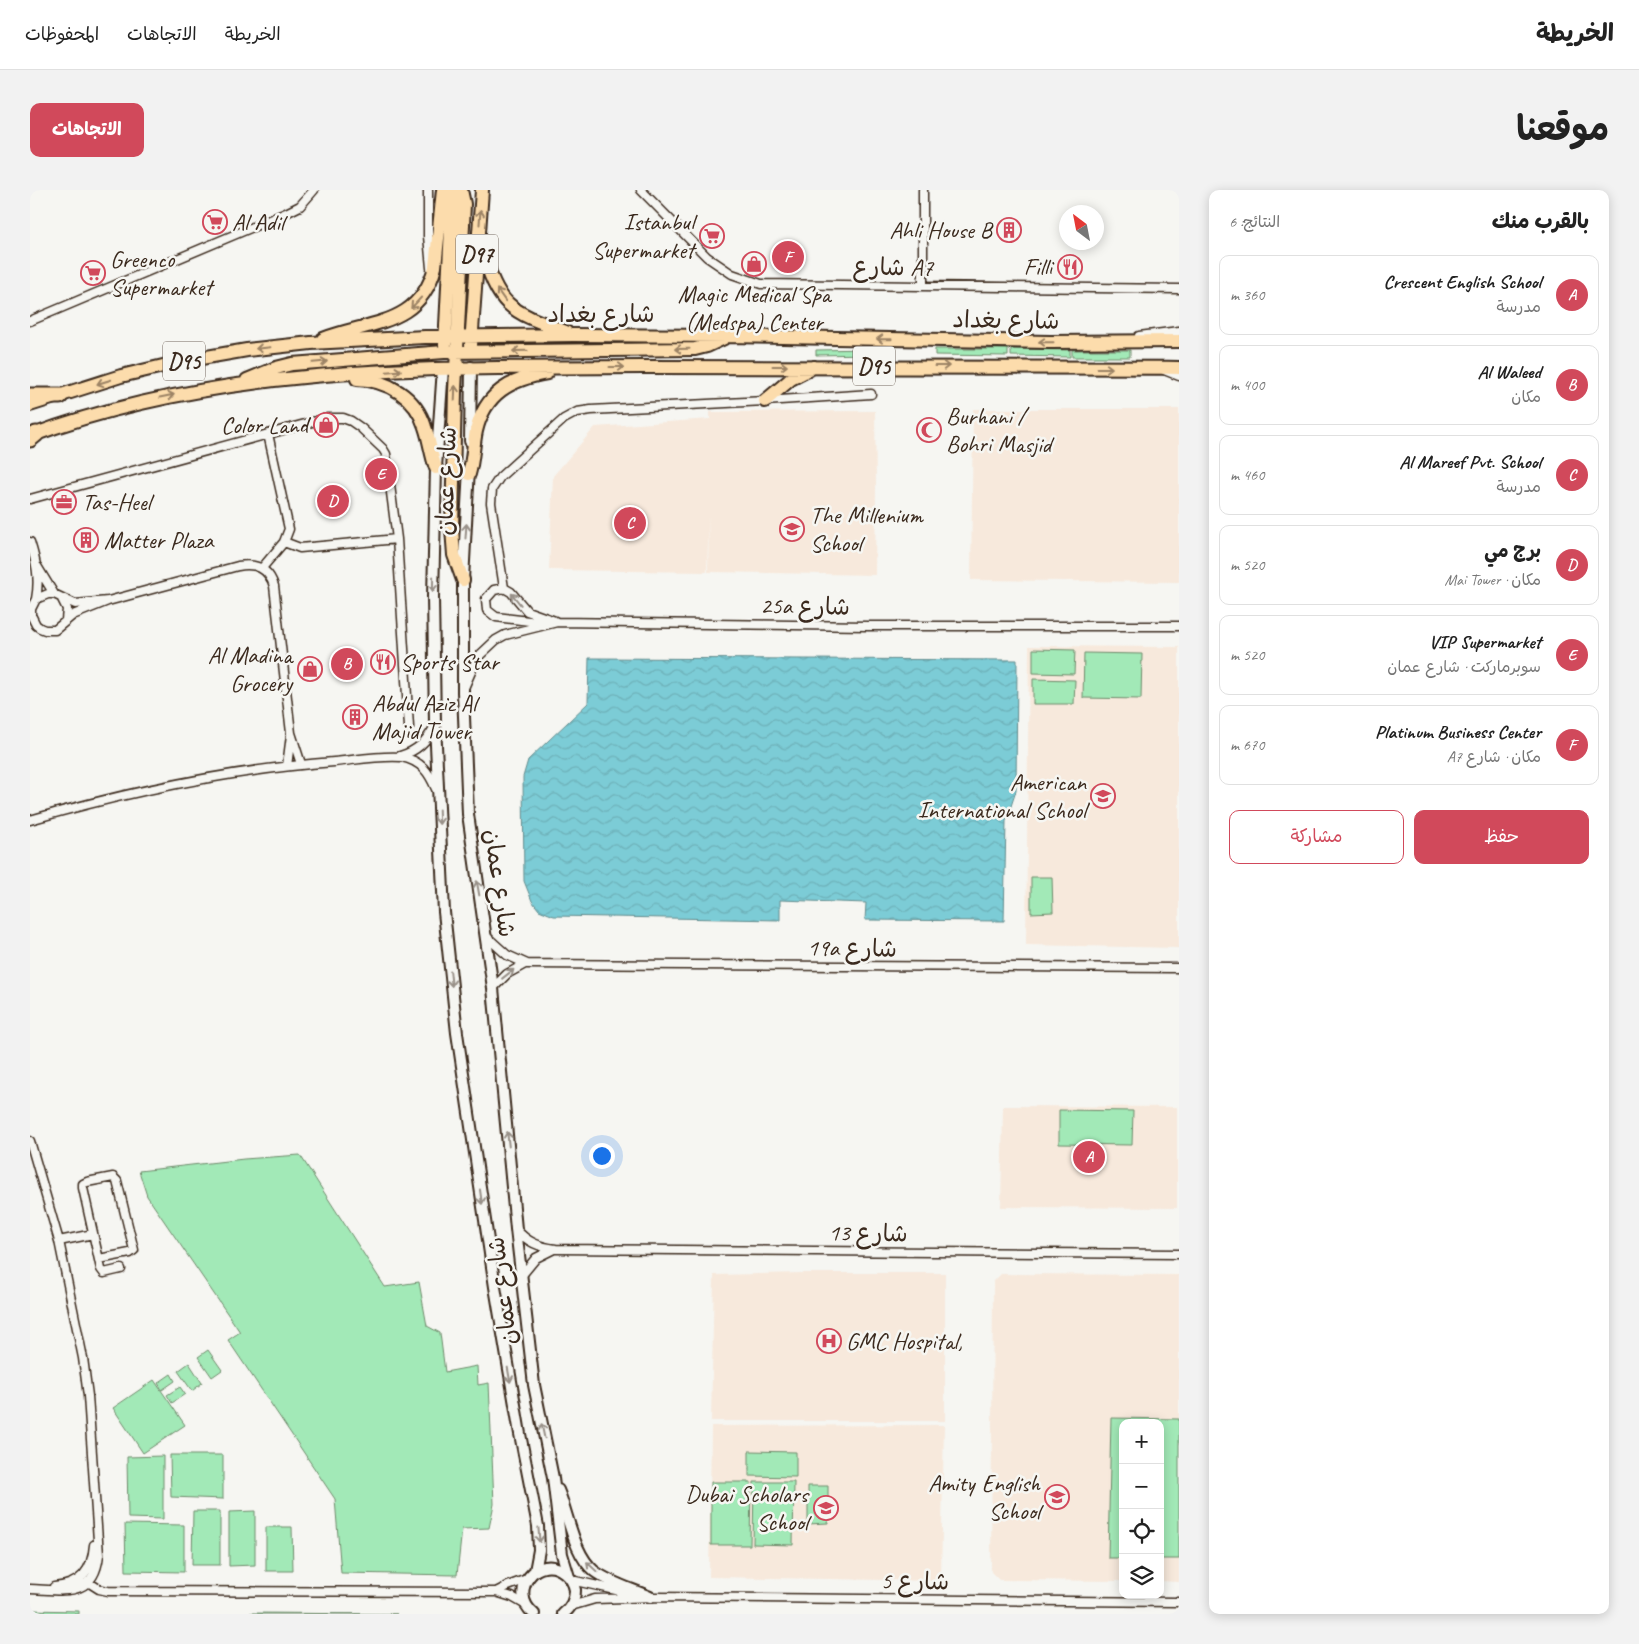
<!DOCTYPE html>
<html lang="ar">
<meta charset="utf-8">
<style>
body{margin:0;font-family:Caveat,"Playpen Sans Arabic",sans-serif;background:#f2f2f2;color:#222;direction:rtl}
.controls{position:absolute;right:15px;bottom:15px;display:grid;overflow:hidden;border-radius:10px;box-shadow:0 2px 12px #0003}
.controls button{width:45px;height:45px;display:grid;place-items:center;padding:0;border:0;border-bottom:1px solid #e0e0e0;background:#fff;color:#222;font:25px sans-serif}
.compass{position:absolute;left:1029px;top:15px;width:45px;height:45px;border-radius:50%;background:#fff;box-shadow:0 2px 12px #0003;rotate:328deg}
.you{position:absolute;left:571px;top:965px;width:18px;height:18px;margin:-12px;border:4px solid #fff;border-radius:50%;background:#1a73e8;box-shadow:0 0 0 8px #1a73e833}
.badge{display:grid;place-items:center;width:32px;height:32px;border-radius:50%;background:#d1495b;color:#fff;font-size:16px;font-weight:700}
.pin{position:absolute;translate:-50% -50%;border:2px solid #fff;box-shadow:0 1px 5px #0006}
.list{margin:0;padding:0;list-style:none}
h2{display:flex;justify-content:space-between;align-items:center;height:65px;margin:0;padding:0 20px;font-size:21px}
h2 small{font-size:16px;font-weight:400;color:#767676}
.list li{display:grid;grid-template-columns:32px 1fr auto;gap:15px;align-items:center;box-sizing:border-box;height:80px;margin:0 10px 10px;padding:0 10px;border:1px solid #e0e0e0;border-radius:10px}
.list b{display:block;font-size:19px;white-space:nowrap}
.list p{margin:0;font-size:16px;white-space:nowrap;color:#767676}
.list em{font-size:16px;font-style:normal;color:#767676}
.actions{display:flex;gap:10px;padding:15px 20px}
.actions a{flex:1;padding:11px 0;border:1px solid #d1495b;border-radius:10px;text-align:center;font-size:18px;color:#d1495b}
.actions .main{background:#d1495b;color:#fff}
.icon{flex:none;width:28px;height:28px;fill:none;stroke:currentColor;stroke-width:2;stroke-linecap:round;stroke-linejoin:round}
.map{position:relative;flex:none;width:1149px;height:1424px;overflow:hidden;direction:ltr;border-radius:10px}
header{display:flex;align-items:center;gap:30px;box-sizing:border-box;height:70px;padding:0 25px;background:#fff;border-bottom:1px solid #e0e0e0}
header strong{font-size:24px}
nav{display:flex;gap:28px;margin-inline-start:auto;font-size:18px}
.intro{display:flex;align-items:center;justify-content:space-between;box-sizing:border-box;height:120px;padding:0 30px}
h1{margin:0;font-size:35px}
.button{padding:12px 22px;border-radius:10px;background:#d1495b;color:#fff;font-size:18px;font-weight:700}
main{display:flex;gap:30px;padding:0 30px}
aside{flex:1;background:#fff;border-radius:10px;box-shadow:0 2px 12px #0003}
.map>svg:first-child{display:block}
.built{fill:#f7e9dc}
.grass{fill:#a2e9b7;stroke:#6e8a6a}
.water{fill:url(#water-waves);stroke:#628b8c}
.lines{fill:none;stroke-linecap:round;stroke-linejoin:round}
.minor-casing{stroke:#3b2a1e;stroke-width:11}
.tertiary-casing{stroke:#3b2a1e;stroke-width:14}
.primary-casing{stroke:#3b2a1e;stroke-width:16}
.motorway-casing{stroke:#3b2a1e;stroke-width:19}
.minor{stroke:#f6f6f2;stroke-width:8}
.tertiary{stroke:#f6f6f2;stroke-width:10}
.primary{stroke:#fcdcac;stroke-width:12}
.motorway{stroke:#fcdcac;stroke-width:15}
.oneway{stroke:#9c8365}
.oneway2{stroke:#989088}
.labels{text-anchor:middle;stroke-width:5;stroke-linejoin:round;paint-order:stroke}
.shield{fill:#f6f6f2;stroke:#73675e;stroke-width:1}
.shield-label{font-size:22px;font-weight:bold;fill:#3b2a1e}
.poi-label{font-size:24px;fill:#3b2a1e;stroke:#f6f6f2;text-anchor:start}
.street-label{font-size:24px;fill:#3b2a1e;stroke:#f6f6f2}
</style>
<header>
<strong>الخريطة</strong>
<nav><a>الخريطة</a><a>الاتجاهات</a><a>المحفوظات</a></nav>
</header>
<div class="intro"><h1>موقعنا</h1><a class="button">الاتجاهات</a></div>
<main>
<aside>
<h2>بالقرب منك<small>النتائج: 6</small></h2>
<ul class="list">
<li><span class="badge">A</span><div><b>Crescent English School</b><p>مدرسة</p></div><em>360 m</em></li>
<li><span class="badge">B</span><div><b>Al Waleed</b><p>مكان</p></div><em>400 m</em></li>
<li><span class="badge">C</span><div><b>Al Mareef Pvt. School</b><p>مدرسة</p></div><em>460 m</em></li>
<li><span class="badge">D</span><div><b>برج مي</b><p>مكان · Mai Tower</p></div><em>520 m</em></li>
<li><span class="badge">E</span><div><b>VIP Supermarket</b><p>سوبرماركت · شارع عمان</p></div><em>520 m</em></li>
<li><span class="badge">F</span><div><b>Platinum Business Center</b><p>مكان · شارع A7</p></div><em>670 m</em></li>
</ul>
<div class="actions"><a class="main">حفظ</a><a>مشاركة</a></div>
</aside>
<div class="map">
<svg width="1149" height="1424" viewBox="0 0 1149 1424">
<defs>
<pattern id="water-waves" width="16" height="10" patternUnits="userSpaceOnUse" patternTransform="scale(1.25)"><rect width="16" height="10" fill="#7cccd6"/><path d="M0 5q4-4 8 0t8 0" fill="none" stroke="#6cafb7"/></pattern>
</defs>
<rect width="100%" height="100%" fill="#f6f6f2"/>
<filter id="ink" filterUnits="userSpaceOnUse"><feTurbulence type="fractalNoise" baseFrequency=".02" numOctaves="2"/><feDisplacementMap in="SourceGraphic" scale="10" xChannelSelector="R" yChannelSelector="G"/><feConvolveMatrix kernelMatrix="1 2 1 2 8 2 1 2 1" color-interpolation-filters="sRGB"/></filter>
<g filter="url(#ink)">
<!-- built -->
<path class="built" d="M943,219h206v173l-208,-2z
M845,221l1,75 -1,89 -167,-3 1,-56 -2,56 -158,-2 4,-94 42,-49 115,-8v-7z
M999,456l150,1v301l-153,-3z
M973,916l174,1v101l-176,-1z
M773,1083h142v148h-234l3,-146z
M971,1084l178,1v307l-19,-1v-158h-37v158l-124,-1 -8,-8 2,-290z
M914,1235l-3,156 -232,-4 2,-151z"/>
<!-- grass -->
<path class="grass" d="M840,159v5l-54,1v-5z
M905,159h73v7l-73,-1z
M981,159l59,1v7l-59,-1z
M1042,160h58v7h-58z
M1003,459l42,1 -1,24 -41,-1z
M1054,463l58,1 -1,45 -58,-1z
M1003,489l42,1 -1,24h-41z
M1001,687h21l1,35 -22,1z
M1029,920l74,1 -1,34 -73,-1z
M270,965l85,132 34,-5 8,44 13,7 5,39 32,-6 1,19 11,-2 5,121 -5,24 -27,1 -5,46 -116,-2 -6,-74 -107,-159 12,-8 -93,-136 -8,-25 105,-12z
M178,1160l14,20 -10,7 -14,-20z
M159,1173l13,20 -10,8 -14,-20z
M141,1184l4,7 -13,9 -4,-7z
M124,1190l31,45 -42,28 -30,-45z
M150,1197l5,7 -13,9 -5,-8z
M1081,1228l68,1v140h-19v-136h-37v135h-15z
M719,1261l47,1v25l-47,-1z
M140,1265h53v44l-52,-2z
M133,1266v63l-35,-1 -1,-61z
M681,1292h40l-1,63h-39z
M724,1292h40l-1,63 -40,-1z
M778,1296h20v37l-20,1z
M163,1321h27v54h-28z
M225,1321v54l-26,1v-54z
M95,1334l59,1v47l-58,-1z
M236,1337h26l1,44h-27z
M0,1420l49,1v3h-49z
M220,1423l147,1h-147z"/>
<!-- water -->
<path class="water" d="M559,468l428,2 -1,131 -10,30 -2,100 -139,-1 1,-17 -86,-3v20l-226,-4 -15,-6 -7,-9 -8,-20 -1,-104 5,-17 60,-57z"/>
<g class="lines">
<defs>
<path id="minor" d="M398,0v46l3,32
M611,0l66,67 25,17 29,10 418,5
M893,96v-96
M0,131l256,-108 14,-7 14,-16
M1109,146l40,-5
M1134,180l15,6
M0,309l297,-81h16l8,3 10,7 22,21 3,5 11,85 12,188
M0,352c6,19 10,37 6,57
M254,352l16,6 97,-9
M7,376l17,28
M232,378l22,-26 5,-13 -21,-95
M474,398l-13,-85 1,-14 8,-12 64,-58 13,-7 14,-2 174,-9 106,-7
M32,409l5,10 -1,11
M78,411l-33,3 -21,-10h-6l-12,5 -5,10v6l5,10 4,3 5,2h10l18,-15 35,-14 130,-35c17,-3 30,1 36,20l17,147 10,31
M516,433l-50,-6 -9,-7 -1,-11 8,-9 10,-2 7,4 16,19 28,10
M434,498l10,-23 6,-10 16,-15 9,-5 52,-13 311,4h311
M370,566c17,-5 26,-14 35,-30
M257,576l4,-31
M0,630c100,-29 199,-50 304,-58 21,-2 47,-7 68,-5 19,4 27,15 34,32
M456,746l21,19 20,9 652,4
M463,798l14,-14 18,-10
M0,951l29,100 24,117 5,38 11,159c-5,44 -36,35 -69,34
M486,1039c11,13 23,18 40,20l623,5
M29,1051l34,-7
M69,1069l31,-6 4,-3 -17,-69 -4,-4 -26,5 -4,2v4l18,81 3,4 17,-4
M492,1085l14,-17 18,-9
M541,1390l63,14
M58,1392l11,7 9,2 388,1 16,5 14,8
M24,1397c27,-2 38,-16 40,-42
M466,1402l12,-6 19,-7
M541,1416l24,-7 60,-2 524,5"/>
<path id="tertiary" d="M413,178l-7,100 -3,129 2,127 9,188 13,121 38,254 25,147 18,92 1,24 -4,21
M440,251l1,-74
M439,278l-6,112v112l5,122 25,174 23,241 18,156 19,93 9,76 7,23
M528,1300c11,26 15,63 36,81 16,12 38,18 56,26
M504,1424c-28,-23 5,-63 31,-41 5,4 9,11 10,17 0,10 -4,18 -12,24"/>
<path id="primary" d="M431,0l3,14 -9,187 -3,138 2,26 9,25
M451,56c18,61 26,64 85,86
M293,149c47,-18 97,-13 112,-72l8,-77
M415,155l8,-155
M441,155l11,-155
M327,189c31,1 59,18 68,48 5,14 6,28 11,41
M217,190l29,-12 16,-4 152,-12 251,-3 12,-3 17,-8
M735,211l26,-22 23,-12
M0,215l91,-29 63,-15 63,-11 64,-7 114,-6 148,-2 155,1 322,6 129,-1
M0,246c197,-73 407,-68 614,-69 179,-1 357,-1 535,1
M439,284c4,-14 4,-29 7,-43 9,-38 35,-52 71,-58"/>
<path id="motorway" d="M0,206h30
M0,249l6,-5"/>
</defs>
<!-- minor casing -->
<use href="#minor" class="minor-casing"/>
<!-- tertiary casing -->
<use href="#tertiary" class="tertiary-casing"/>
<!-- primary casing -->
<use href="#primary" class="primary-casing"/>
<!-- motorway casing -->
<use href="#motorway" class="motorway-casing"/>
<!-- minor -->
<use href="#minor" class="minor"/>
<!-- tertiary -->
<use href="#tertiary" class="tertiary"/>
<!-- primary -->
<use href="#primary" class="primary"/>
<!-- motorway -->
<use href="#motorway" class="motorway"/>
</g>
<!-- one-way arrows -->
<defs><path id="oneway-shaft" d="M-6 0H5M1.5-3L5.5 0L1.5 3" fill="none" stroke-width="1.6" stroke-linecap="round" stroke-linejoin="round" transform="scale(1.25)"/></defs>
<g class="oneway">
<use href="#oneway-shaft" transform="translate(450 27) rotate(-86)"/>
<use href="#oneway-shaft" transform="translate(471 105) rotate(-125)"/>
<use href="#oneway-shaft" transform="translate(386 113) rotate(133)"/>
<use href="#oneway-shaft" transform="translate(854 149) rotate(-179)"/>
<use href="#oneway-shaft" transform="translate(1016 152) rotate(-179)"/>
<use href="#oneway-shaft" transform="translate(233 158) rotate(174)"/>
<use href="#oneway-shaft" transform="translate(652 159) rotate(179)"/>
<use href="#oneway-shaft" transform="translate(490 161) rotate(179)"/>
<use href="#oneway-shaft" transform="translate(290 172) rotate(-5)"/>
<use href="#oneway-shaft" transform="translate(750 176)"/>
<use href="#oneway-shaft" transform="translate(912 176)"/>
<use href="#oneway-shaft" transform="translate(587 177)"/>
<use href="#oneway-shaft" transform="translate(1075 178)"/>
<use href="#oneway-shaft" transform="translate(364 181) rotate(-5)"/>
<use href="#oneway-shaft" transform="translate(74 192) rotate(163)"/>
<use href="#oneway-shaft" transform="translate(425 203) rotate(-88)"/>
<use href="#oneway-shaft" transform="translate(137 206) rotate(-12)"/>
</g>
<g class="oneway2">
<use href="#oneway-shaft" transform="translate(436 341) rotate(-86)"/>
<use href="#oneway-shaft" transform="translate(403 394) rotate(91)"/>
<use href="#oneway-shaft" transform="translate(486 409) rotate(-129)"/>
<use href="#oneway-shaft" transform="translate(409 627) rotate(88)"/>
<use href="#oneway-shaft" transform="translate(448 698) rotate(-100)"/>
<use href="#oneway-shaft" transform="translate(478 784) rotate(-38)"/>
<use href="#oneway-shaft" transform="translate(421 789) rotate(84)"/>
<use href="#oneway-shaft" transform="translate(478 949) rotate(-96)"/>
<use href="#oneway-shaft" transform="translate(451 1007) rotate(82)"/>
<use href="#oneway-shaft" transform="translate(479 1185) rotate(80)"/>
<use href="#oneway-shaft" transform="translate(513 1241) rotate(-102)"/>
<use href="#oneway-shaft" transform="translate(509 1345) rotate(85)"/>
<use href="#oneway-shaft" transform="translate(562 1377) rotate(-137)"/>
</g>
</g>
<!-- icons -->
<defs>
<symbol id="supermarket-ring" viewBox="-11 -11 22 22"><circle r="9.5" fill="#f6f6f2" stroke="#d1495b" stroke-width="1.5"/><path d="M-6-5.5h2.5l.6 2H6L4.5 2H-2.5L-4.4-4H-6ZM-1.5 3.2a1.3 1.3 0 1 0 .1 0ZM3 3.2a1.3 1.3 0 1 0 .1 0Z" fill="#d1495b"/></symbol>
<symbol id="building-ring" viewBox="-11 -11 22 22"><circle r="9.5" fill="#f6f6f2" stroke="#d1495b" stroke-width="1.5"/><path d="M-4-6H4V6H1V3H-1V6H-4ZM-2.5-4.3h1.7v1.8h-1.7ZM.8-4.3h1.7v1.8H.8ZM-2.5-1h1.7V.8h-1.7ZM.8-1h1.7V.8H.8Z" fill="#d1495b"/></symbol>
<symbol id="shop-ring" viewBox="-11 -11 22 22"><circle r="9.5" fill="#f6f6f2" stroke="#d1495b" stroke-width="1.5"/><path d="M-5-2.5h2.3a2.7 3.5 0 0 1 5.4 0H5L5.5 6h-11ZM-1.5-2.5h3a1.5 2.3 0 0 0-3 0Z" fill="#d1495b"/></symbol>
<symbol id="restaurant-ring" viewBox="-11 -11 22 22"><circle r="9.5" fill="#f6f6f2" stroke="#d1495b" stroke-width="1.5"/><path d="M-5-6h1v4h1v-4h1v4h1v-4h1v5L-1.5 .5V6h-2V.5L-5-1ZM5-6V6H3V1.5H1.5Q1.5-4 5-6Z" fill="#d1495b"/></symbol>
<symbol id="mosque-ring" viewBox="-11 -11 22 22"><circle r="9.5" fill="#f6f6f2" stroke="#d1495b" stroke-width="1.5"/><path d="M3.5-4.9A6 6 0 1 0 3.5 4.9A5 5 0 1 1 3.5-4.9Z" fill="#d1495b"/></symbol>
<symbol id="office-ring" viewBox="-11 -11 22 22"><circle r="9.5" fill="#f6f6f2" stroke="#d1495b" stroke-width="1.5"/><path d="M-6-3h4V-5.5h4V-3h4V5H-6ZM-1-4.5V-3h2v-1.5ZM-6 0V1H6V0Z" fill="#d1495b"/></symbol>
<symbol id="school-ring" viewBox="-11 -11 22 22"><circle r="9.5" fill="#f6f6f2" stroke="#d1495b" stroke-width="1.5"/><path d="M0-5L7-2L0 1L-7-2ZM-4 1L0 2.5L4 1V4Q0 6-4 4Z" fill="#d1495b"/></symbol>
<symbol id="hospital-ring" viewBox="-11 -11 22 22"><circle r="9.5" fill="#f6f6f2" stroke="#d1495b" stroke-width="1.5"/><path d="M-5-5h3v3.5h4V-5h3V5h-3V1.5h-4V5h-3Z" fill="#d1495b"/></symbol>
</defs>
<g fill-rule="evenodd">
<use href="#supermarket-ring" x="171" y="18" width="28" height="28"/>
<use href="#building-ring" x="965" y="26" width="28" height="28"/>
<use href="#supermarket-ring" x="668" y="32" width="28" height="28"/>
<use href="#shop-ring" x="710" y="60" width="28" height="28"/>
<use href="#restaurant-ring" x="1026" y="63" width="28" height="28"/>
<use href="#supermarket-ring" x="49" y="69" width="28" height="28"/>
<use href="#shop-ring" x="282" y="221" width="28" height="28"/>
<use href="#mosque-ring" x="885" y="226" width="28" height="28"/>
<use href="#office-ring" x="20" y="298" width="28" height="28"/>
<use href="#school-ring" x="748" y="325" width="28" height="28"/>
<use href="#building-ring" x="42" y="336" width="28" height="28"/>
<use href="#restaurant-ring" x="339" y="458" width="28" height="28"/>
<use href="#shop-ring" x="266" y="465" width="28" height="28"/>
<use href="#building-ring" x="311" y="513" width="28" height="28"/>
<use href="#school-ring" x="1059" y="592" width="28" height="28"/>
<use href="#hospital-ring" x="785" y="1137" width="28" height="28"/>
<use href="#school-ring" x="1013" y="1293" width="28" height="28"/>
<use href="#school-ring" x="782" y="1304" width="28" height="28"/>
</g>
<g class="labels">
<!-- shield labels -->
<g class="shield">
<rect x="426" y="44.5" width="42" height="39" rx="4"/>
<rect x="133" y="151.5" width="42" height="39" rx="4"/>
<rect x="823" y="156.5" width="42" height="39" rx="4"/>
</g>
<g class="shield-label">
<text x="447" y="72">D97</text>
<text x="154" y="179">D95</text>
<text x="844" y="184">D95</text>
</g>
<!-- poi labels -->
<g class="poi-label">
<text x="202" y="40">Al Adil</text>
<text x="664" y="40" text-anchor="end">Istanbul<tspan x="664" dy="28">Supermarket</tspan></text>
<text x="962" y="48" text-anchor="end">Ahli House B</text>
<text x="80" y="77">Greenco<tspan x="80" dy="28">Supermarket</tspan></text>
<text x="1022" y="85" text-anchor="end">Filli</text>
<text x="724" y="112" text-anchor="middle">Magic Medical Spa<tspan x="724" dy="28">(Medspa) Center</tspan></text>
<text x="916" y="234">Burhani /<tspan x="916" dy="28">Bohri Masjid</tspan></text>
<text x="278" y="243" text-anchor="end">Color Land</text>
<text x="52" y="320">Tas-Heel</text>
<text x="780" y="333">The Millenium<tspan x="780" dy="28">School</tspan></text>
<text x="74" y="358">Matter Plaza</text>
<text x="262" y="473" text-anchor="end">Al Madina<tspan x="262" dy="28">Grocery</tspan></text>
<text x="370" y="480">Sports Star</text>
<text x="342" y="521">Abdul Aziz Al<tspan x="342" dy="28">Majid Tower</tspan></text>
<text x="1056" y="600" text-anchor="end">American<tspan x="1056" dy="28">International School</tspan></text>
<text x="816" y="1159">GMC Hospital,</text>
<text x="1010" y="1301" text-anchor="end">Amity English<tspan x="1010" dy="28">School</tspan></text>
<text x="778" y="1312" text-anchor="end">Dubai Scholars<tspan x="778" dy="28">School</tspan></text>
</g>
<!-- street labels -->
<g class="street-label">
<text transform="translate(863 77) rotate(1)" y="8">شارع A7</text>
<text x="571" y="132">شارع بغداد</text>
<text transform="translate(976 130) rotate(1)" y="8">شارع بغداد</text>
<text transform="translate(416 291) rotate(-88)" y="8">شارع عمان</text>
<text transform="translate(775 416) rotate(1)" y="8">25a شارع</text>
<text transform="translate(470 693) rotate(82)" y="8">شارع عمان</text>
<text transform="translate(822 758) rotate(1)" y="8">19a شارع</text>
<text transform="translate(838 1043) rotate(1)" y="8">شارع 13</text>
<text transform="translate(472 1101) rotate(-97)" y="8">شارع عمان</text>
<text transform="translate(885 1391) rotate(1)" y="8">شارع 5</text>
</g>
</g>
</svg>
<div class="controls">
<button>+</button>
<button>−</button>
<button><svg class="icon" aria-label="locate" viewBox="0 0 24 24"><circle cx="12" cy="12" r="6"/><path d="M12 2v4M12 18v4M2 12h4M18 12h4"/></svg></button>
<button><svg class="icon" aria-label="layers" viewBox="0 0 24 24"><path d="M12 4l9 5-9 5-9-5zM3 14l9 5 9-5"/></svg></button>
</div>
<svg class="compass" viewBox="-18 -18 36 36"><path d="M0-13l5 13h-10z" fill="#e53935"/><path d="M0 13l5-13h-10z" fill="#767676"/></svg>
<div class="you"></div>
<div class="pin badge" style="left:1059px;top:967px">A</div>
<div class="pin badge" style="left:317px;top:474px">B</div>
<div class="pin badge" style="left:600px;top:333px">C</div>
<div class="pin badge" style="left:303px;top:311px">D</div>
<div class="pin badge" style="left:351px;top:284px">E</div>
<div class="pin badge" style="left:758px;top:67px">F</div>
</div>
</main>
